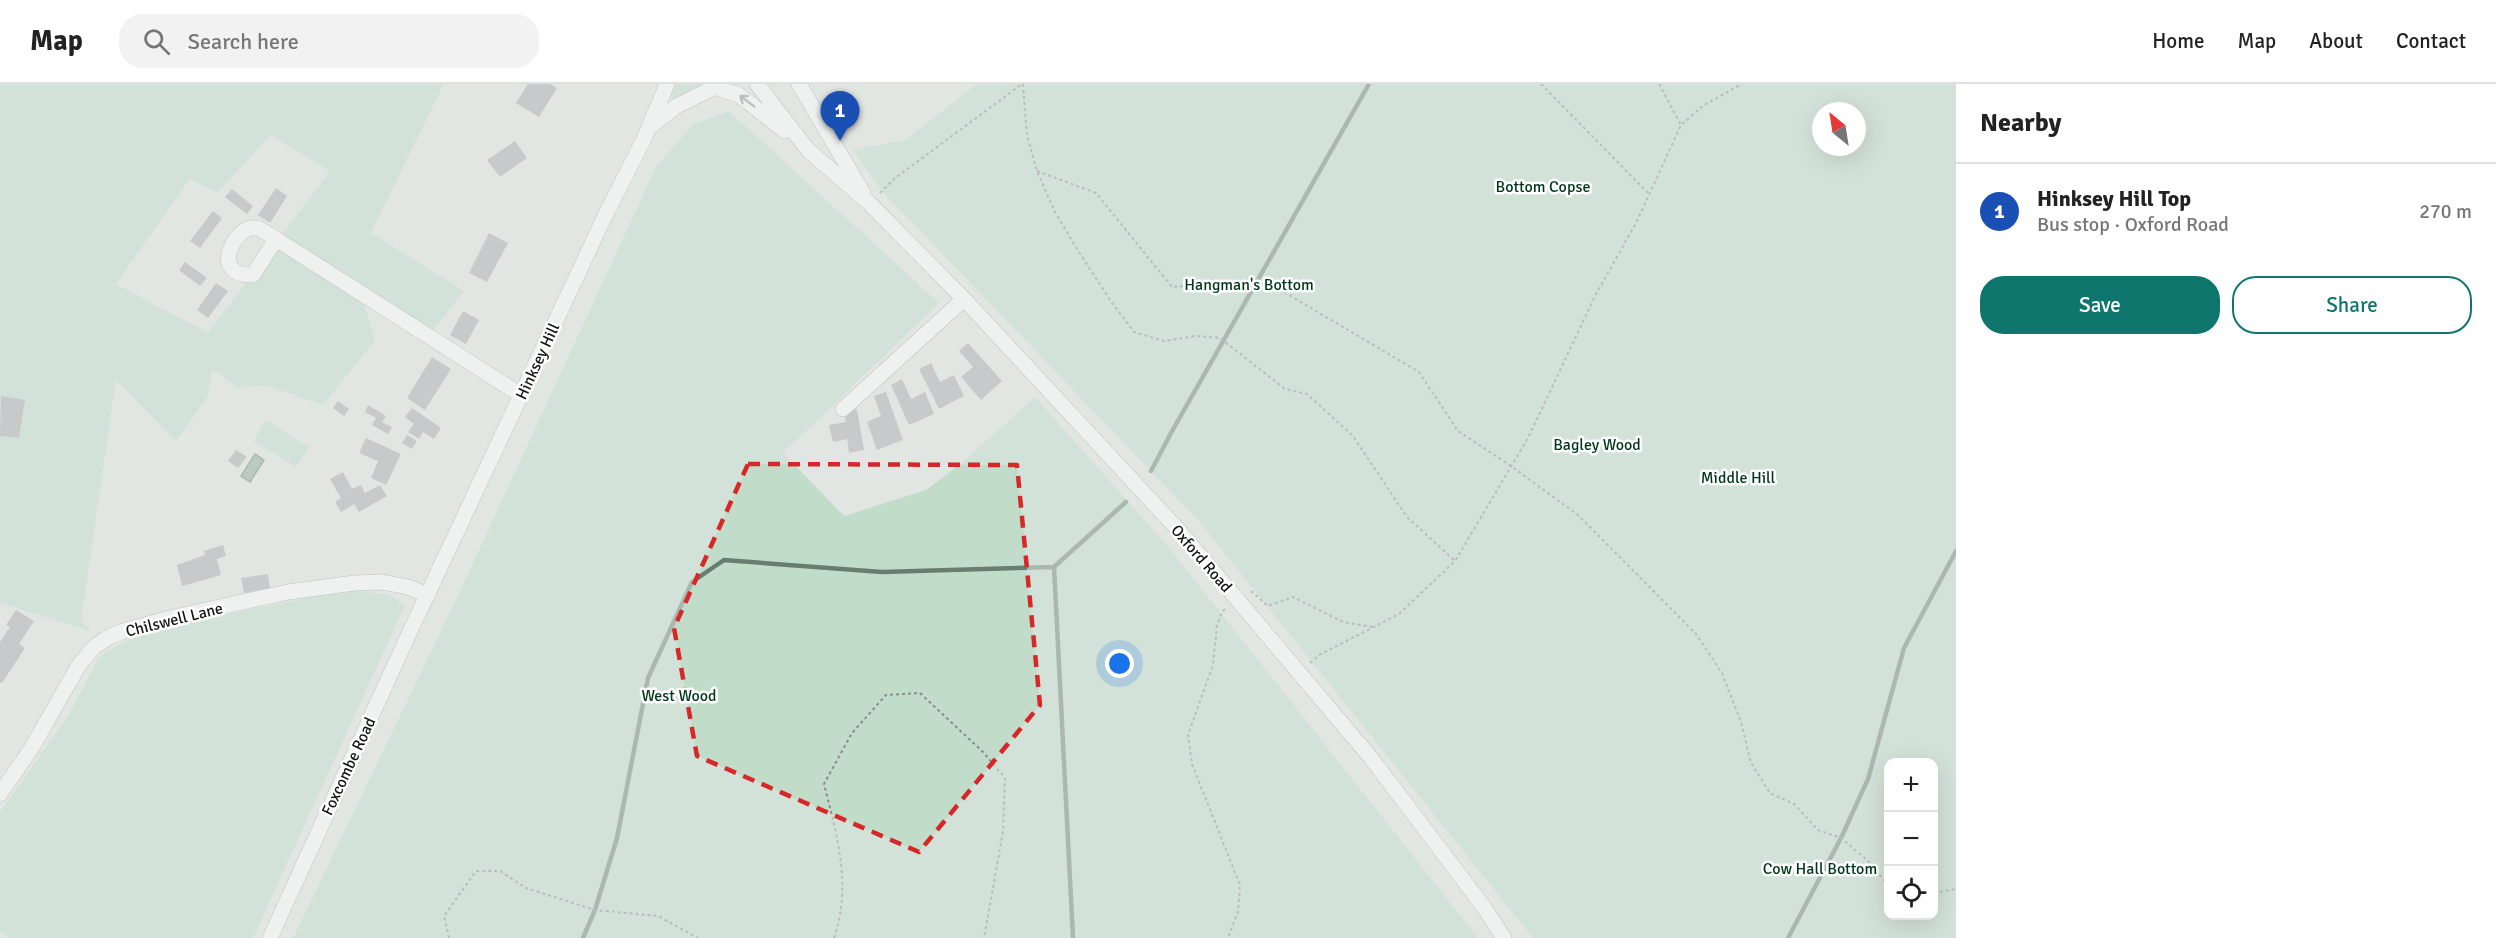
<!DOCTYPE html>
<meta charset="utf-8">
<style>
body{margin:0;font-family:Signika,sans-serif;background:#f2f2f2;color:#222}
.controls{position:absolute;right:18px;bottom:18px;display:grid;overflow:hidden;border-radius:12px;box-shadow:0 6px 24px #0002}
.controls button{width:54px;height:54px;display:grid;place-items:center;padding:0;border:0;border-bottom:2px solid #e0e0e0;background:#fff;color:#222;font:30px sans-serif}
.compass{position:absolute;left:1812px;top:18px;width:54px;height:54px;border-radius:50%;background:#fff;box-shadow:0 6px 24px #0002;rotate:330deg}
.you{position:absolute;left:1120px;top:580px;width:21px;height:21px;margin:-15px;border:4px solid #fff;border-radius:50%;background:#1a73e8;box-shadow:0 0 0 9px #1a73e833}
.badge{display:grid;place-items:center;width:39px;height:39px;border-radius:50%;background:#0f766e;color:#fff;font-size:20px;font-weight:700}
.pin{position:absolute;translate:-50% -50px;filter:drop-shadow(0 2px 3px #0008)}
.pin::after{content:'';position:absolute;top:32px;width:21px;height:18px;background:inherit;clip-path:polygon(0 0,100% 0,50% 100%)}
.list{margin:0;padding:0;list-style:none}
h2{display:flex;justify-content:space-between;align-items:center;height:78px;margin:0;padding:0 24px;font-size:26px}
h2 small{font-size:20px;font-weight:400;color:#767676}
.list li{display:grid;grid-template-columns:39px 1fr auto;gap:18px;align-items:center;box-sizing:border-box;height:96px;padding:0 24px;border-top:2px solid #e0e0e0}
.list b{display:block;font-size:22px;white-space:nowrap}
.list p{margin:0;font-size:20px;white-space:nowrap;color:#767676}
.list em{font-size:20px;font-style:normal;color:#767676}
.actions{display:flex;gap:12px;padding:18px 24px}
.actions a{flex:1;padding:14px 0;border:2px solid #0f766e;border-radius:24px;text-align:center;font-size:21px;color:#0f766e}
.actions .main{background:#0f766e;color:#fff}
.icon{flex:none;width:33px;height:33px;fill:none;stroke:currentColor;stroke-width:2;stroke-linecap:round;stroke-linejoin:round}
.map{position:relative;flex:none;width:1956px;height:854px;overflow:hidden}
header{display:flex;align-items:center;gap:36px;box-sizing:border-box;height:84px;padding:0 30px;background:#fff;border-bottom:2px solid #e0e0e0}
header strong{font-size:28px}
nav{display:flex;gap:33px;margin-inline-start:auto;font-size:21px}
.search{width:420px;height:54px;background:#f2f2f2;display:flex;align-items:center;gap:15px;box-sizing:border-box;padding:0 21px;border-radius:24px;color:#767676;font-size:22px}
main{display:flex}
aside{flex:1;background:#fff}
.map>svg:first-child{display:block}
.green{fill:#c1ddc9;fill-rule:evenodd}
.water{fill:#8fac98;stroke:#6a7e70;stroke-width:1.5}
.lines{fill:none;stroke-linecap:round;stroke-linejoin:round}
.stream{stroke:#6a7e70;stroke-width:4.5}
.building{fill:#a6a7ab}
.minor-casing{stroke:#959896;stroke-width:16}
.path{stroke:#8a8d8b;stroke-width:2;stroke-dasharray:3 3;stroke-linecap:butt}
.minor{stroke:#fff;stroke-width:15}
.oneway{stroke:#959595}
.marked{fill:none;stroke:#d62828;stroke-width:4.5;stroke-dasharray:12 8;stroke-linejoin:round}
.labels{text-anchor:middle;stroke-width:5;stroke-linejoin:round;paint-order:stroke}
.park-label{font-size:16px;fill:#00371b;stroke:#fff}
.street-label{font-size:16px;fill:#131413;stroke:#fff}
</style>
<header>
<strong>Map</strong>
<div class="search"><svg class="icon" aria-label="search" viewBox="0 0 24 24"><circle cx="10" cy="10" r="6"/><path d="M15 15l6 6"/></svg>Search here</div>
<nav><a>Home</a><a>Map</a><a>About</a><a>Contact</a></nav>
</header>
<main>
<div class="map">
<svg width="1956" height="854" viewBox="0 0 1956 854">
<rect width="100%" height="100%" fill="#e2e6e3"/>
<!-- green -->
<path class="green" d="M0,0h444l-73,149 93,58 -32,41 -68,-28 11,36 -52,65 -57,-20 -28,3 -26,-19 -4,27 -32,45 -60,-61 -35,240 9,11 -90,-28zM271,51l59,36 -122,162 -92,-49 74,-105 27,14z
M673,0h33l-30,15 -6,-3z
M977,0h979v854h-423l-335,-418 -316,-329 -29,-41 52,-10zM1821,27h36v36h-36zM1888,678h46v154h-46z
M729,27l210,192 -156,150 61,63 82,-26 39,-30 70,-63 136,153 307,388h-1185l162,-336 202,-437 37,-41z
M266,336l43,27 -13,20 -43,-26z
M346,506l41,4 18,11 -152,333h-245l-8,-7v-119l70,-99 29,-56 42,-25z"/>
<!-- water -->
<path class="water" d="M255,370l9,6 -14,22 -9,-6z"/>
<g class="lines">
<!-- stream -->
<path class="stream" d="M1151,387l20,-38 198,-349
M583,854l12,-28 22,-72 31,-160 44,-96 32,-22 158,12 172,-5
M1073,854l-19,-371 72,-65
M1788,854l53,-100 27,-59 36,-131 52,-97"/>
</g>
<!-- building -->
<path class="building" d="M528,0h22l7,4 -18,29 -23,-14z
M515,57l12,17 -27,19 -13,-17z
M276,104l11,8 -17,27 -12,-8z
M232,105l21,17 -6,8 -22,-17z
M213,127l9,7 -22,30 -10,-7z
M489,149l19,10 -21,39 -18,-9z
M185,178l22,16 -7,8 -21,-16z
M216,199l12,8 -20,27 -11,-8z
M463,227l16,9 -13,24 -16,-9z
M968,259l34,38 -21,19 -20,-23 12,-10 -14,-16z
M432,273l19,12 -26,41 -18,-12z
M931,279l9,19 14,-7 10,21 -25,13 -20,-40z
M902,295l9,20 14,-7 9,22 -25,11 -18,-40z
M886,308l17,48 -26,10 -10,-28 14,-6 -7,-20z
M1,312l24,4 -6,38 -19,-2z
M338,317l11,8 -5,7 -11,-8z
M368,321l18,11 -4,6 10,5 -4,7 -16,-9 4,-7 -11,-6z
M412,324l29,20 -7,11 -11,-7 -4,7 -11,-7 6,-8 -9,-7z
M857,325l7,41 -15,3 -2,-14 -14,3 -4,-17 17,-3 -2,-10z
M407,351l10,6 -5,8 -10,-6z
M366,354l35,16 -15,31 -15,-7 7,-17 -19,-8z
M236,366l11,7 -9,11 -10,-7z
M343,388l9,17 9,-4 4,8 15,-8 7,11 -28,16 -5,-8 -13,8 -6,-10 6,-4 -11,-19z
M223,461l3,11 -9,3 4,16 -39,11 -5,-21 28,-10 -1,-4z
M268,490l2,14 -26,5 -3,-15z
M16,526l18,11 -15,23 6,4 -23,35 -2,-1v-40l10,-15 -4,-2z"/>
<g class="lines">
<defs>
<path id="minor" d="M757,0l51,66 61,53 95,96 218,235 189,224 112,148 21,32
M799,0l64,109
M714,3l25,8 46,36
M651,42l24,-19 46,-23
M276,155l-23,36c-45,2 -18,-51 3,-47 7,1 14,8 20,11l245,156
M843,325l121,-110
M0,710l31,-45 48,-84 15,-18 15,-10 14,-6 47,-13 118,-26 67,-9 27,-1 26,5 20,8
M270,854l137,-300 198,-422 39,-77 23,-55"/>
</defs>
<!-- minor casing -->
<use href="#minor" class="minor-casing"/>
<!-- path -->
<path class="path" d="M1023,0l4,51 10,36 18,41 22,37 33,51 24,32 30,9 32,-5 24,2 65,51 22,5 46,42 54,81 47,43
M1541,0l107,109
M1659,0l22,41
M1037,87l59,22 76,94 90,-8 157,93 39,59 53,35 67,49 118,119 26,39 19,49 10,41 19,30 24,11 24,26 23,8 26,22 21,25
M880,109l14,-14 128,-95
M1251,507l17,15 25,-9 50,25 29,5
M1225,525l-3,3 -5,13 -4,40 -25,70 4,29 48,121 -2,27 -10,26
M1310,579l9,-8 80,-41 56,-53 73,-123 68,-144 40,-71 45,-98 23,-20 38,-21
M1934,809l22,-4
M449,854l-5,-22 32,-45h24l26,17 69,22 63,6 40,22
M834,854c18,-53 3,-102 -10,-154l28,-51 34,-38 34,-2 63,59 22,26 -2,54 -19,106"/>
<!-- minor -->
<use href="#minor" class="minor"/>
</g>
<!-- one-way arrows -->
<defs><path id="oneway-shaft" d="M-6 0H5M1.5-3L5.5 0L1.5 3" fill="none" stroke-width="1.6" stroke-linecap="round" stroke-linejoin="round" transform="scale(1.5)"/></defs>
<use class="oneway" href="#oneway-shaft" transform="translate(747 17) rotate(-143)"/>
<!-- marked area -->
<path d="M0 0H1956V854H0ZM748,380l269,1 23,240 -121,147 -222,-96 -23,-128z" fill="#e2e6e3" fill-opacity=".55" fill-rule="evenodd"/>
<path class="marked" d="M748,380l269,1 23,240 -121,147 -222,-96 -23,-128z"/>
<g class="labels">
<!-- park labels -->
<g class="park-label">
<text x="1543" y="108">Bottom Copse</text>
<text x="1249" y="206">Hangman's Bottom</text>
<text x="1597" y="366">Bagley Wood</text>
<text x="1738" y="399">Middle Hill</text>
<text x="679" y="617">West Wood</text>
<text x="1820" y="790">Cow Hall Bottom</text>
</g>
<!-- street labels -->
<g class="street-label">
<text transform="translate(537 277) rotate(-65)" y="6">Hinksey Hill</text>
<text transform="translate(1202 474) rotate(49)" y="6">Oxford Road</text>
<text transform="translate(174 535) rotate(-14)" y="6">Chilswell Lane</text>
<text transform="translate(348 682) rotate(-65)" y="6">Foxcombe Road</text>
</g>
</g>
</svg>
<div class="controls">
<button>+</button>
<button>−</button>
<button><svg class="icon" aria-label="locate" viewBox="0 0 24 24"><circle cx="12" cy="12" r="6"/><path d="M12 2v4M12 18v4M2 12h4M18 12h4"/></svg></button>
</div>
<svg class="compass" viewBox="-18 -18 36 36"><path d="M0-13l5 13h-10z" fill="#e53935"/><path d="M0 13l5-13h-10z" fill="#767676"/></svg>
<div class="you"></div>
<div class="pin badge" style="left:840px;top:57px;background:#1a4fb4">1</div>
</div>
<aside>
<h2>Nearby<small></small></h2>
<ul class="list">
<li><span class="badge" style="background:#1a4fb4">1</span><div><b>Hinksey Hill Top</b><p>Bus stop · Oxford Road</p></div><em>270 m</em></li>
</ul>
<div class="actions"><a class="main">Save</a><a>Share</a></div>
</aside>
</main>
